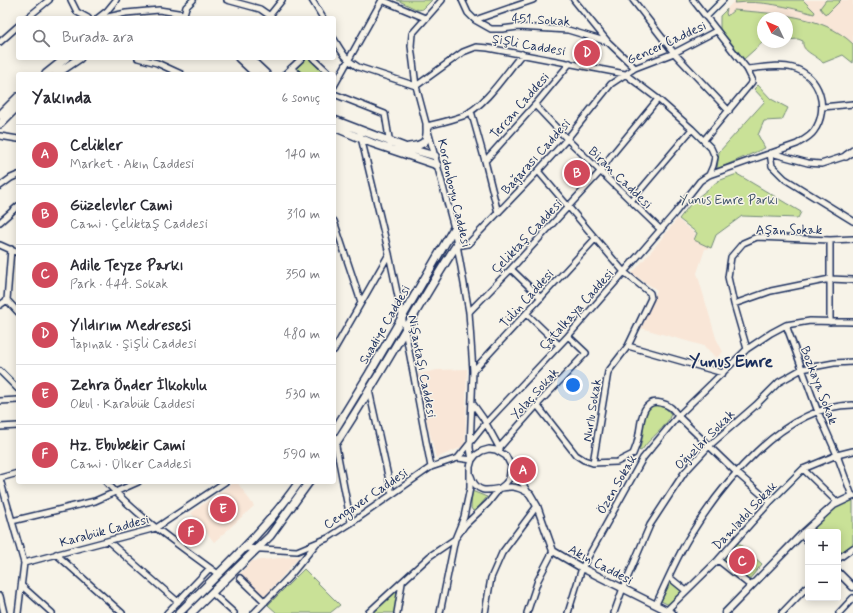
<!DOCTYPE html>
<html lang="tr">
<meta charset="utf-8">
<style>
body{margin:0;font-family:Mynerve,sans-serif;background:#f2f2f3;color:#2b2b33}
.controls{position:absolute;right:12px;bottom:12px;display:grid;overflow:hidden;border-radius:4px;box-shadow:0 2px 10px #0003}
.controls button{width:36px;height:36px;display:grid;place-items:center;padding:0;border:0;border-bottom:1px solid #e1e1e2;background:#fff;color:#2b2b33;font:20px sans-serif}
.compass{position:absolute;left:757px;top:12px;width:36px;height:36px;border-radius:50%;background:#fff;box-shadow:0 2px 10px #0003;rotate:314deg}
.you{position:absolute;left:573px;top:385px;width:14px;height:14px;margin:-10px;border:3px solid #fff;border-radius:50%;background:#1a73e8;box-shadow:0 0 0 6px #1a73e833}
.badge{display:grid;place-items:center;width:26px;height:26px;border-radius:50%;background:#d1495b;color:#fff;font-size:13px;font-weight:700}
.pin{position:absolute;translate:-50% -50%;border:2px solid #fff;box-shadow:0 1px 4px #0006}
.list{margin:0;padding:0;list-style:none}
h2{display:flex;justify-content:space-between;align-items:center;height:52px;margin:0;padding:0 16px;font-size:17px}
h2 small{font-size:13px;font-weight:400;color:#7c7c81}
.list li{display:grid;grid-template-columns:26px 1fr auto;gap:12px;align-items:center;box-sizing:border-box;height:60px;padding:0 16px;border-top:1px solid #e1e1e2}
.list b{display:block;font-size:15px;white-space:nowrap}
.list p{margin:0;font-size:13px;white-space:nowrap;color:#7c7c81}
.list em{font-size:13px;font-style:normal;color:#7c7c81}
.icon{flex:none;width:22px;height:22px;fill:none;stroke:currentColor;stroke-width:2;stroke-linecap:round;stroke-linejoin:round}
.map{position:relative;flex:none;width:853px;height:613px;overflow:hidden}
.search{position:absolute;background:#fff;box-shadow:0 2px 10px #0003;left:16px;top:16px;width:320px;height:44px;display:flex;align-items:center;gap:10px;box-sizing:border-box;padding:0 14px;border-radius:4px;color:#7c7c81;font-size:15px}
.panel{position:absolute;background:#fff;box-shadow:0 2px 10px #0003;left:16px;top:72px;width:320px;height:412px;border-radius:4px}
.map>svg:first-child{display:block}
.built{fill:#f9e6d7}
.green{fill:#c9e197;stroke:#72887a}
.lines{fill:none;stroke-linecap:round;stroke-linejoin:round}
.minor-casing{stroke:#1b2f5e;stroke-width:8}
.tertiary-casing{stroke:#1b2f5e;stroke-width:9}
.secondary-casing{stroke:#1b2f5e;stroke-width:10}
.minor{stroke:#f7f3e8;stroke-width:5}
.tertiary{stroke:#f7f3e8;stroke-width:6}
.secondary{stroke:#f7f3e8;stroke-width:7}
.labels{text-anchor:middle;stroke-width:3;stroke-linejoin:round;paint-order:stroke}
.street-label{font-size:13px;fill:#1b2f5e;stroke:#f7f3e8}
.park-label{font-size:13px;fill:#3e5369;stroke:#f7f3e8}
.district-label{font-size:17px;font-weight:bold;fill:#1b2f5e;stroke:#f7f3e8}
</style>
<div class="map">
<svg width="853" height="613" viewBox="0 0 853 613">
<rect width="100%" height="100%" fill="#f7f3e8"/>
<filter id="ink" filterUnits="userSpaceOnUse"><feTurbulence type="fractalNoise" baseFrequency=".025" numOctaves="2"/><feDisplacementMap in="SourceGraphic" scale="8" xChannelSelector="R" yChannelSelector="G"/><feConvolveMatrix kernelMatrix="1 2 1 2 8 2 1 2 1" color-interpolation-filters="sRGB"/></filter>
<g filter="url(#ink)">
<!-- built -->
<path class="built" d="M735,0h118v63l-10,-8 -20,8 -4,-5 -15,-9 -2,-3 1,-5 -5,-2 -11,1v-22h-24v24l-19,17 -24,-30v-13z
M677,219l19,15 -3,5 18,9 -6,1 -8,24 19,65 7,14 -7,6 -12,-12 -63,-18 16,-38 -25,-16 35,-42z
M467,369l-2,77 -29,12 -21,-83 22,-5z
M234,482h3l17,24 -40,36 -23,-29z
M300,556l-36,42 -24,-24 12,-13z"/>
<!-- green -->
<path class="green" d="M397,0h35l-9,9 -5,1z
M737,0h66l12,12 -1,2c-25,-7 -53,-14 -80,-11z
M826,0h15l-14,14 -3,-1 -4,-5z
M727,9l-1,4 1,3 7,-6c40,4 88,4 119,34v19l-10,-8 -20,8c-6,-8 -22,-11 -20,-22l-5,-2 -11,1v-22h-24v24l-19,17 -24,-30v-13z
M307,58h2l15,16h-23l-5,-5z
M758,85l13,14 17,9 -6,12 -18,1 -6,14 7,13 -48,21 2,-17 46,-51 -11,-12z
M737,174l64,38 -3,6 -56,-2 -26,19 -5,13 -17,-8 3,-7 -18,-14 13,-17 26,-21z
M653,404l11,2 7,8c-5,15 -21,23 -29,36l-2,1 -1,-1c7,-15 1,-33 14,-46z
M472,491l15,6 -11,13 -3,1 -2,-3z
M853,499v45l-15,11v-23h-30v5l-4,-4 34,-28z
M737,542l25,22 -14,17 -26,-23z
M304,569l36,36 -10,8h-53l-9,-8z
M671,582l10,9 -12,14 -8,-4z
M399,588l-5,25h-23z"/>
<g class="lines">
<defs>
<path id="minor" d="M71,0l6,12 11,6
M227,0l33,9 13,9
M312,0l11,18
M382,0l43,18
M442,0l-30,34 -1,12 5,40 38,142 15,84 4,59 -3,77 2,12
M462,0l6,13 7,7 58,-20
M574,0l34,42 27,26
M633,0l41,53 55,58
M693,0l54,69 5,10v3l-48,58
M270,15l12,-15
M706,17l17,-17
M27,18l22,-18
M98,18l9,-7 9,-11
M103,18l23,-5 33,-3 25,4
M183,18l3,-11 7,-7
M475,20l16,9h11l16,-2 50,3 40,12
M334,39c7,12 12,21 24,28l58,19
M0,42l18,-16
M138,58l19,5 24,11
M313,58l17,16
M291,68l7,6
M285,74l17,-16
M334,86l48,-86
M416,86l47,-34 13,-5 12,1 137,26 33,25 34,30 19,19 4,9 -2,9 -4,9
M334,94l51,20 5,30
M535,105l32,34 94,91
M823,107l30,-3
M471,111l14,50 13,52
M427,126c12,-3 25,-6 36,-10 23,-11 43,-43 59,-62
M359,129l30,125 16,76 26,137
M0,136l18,3
M770,153l2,13 13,13 68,42
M771,153l37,10 13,1 25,-8
M485,161l50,-56 35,-42
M538,171l86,101 26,21 1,5 -23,48 -20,26 -15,91
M0,186l11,-8 7,-3
M631,201l61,-72
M334,221l27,81
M0,222l18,-16
M0,245l18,8
M456,246l12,-2 70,-73 29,-32 44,-55 24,-16 39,-15 42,-22
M11,249l-4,51 11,12
M511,269l30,29
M734,304l37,-13 59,-12 23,1
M0,305l7,-5
M469,312l42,-43 89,-97 11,-16 47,-57
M527,314l32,31
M830,322v-82
M786,325l32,87 19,43 15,41
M628,346l95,27
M747,349l-13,-45 -6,-27 3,-20 12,-14 14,-6 73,3 23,-1
M334,350l55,-96
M0,371l18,18
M473,371l122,-132
M369,390l23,104
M0,401l18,-1
M473,404l10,14 17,31
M537,405l39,50 8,5 9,3 24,-1 16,-8c2,-5 4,-9 5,-15 3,-12 2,-42 23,-36 9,2 12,6 17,13l59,57 33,29
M0,427l18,-1
M334,436l17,87
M499,448l38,-43 49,-52 -18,-17
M458,458l28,-35 82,-87 56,-64 51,-59 25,-32 9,-6 88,-31c6,-4 13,-7 17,-13 16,-22 6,-56 -21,-63 -14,-4 -32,0 -46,1
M511,465l18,29
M803,469l35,34
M471,476c7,24 26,10 41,11 6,0 13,4 18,7
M0,478l18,-5
M0,479l24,84 -6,50
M106,482c33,36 73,63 112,92
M12,521l83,-20 43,-19
M108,541l70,61
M244,548l53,3 31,-13 23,-15 80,-56 27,-9 14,2
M56,554l66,59
M838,559l15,-11
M718,560l33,26
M24,563l132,-35 69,-46
M669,577l16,13
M240,578l25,24
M22,586l30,27
M212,593l22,20
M0,596l4,17
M656,604c10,-21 20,-45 32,-65 33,-54 95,-134 165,-134
M167,613l43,-45
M254,613l35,-36 27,-33
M368,613l62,-57 25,-17 10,-14 23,-22 12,-15 5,-4 4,-5 2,-13 -5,-10 -10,-6 -7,-1 -7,2 -6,4 -4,5 -2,7v21l-6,29 -9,22 -15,74
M397,613l5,-30
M485,613l6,-35 11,-25 35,-47
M527,613l11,-33 15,-29
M568,613l14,-45 61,-110 35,-42 69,-67 24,-16 15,-8 24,-4 43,1
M614,613l9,-25 27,-63 34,-52 25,-27 47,-41 23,-23 23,-13 32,-6 19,-1
M664,613l54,-53 52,-58 33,-33 34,-14 16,-4
M782,613l26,-27
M839,613l14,-15"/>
<path id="tertiary" d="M530,494l7,12 16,45 29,17 90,45
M802,534l6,7
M838,572l15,15
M725,613l77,-79 32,-29 19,-9"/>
<path id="secondary" d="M239,58l17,16
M249,58l17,16
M46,74l20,-16
M56,74l24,-16
M0,115l18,-18
M334,120l73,28 28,8
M0,124l18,-18
M334,127l38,16 65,22
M409,147c16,-2 19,-5 18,-21
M846,156l7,-5
M334,431l35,-57 85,-146
M334,446c44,-65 80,-135 122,-200
M179,613c42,-42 86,-82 120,-131
M191,613l79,-77 39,-54"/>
</defs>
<!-- minor casing -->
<use href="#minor" class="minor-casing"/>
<!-- tertiary casing -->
<use href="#tertiary" class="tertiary-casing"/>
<!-- secondary casing -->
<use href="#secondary" class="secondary-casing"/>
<!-- minor -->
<use href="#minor" class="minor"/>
<!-- tertiary -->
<use href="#tertiary" class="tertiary"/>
<!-- secondary -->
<use href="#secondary" class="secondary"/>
</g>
</g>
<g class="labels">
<!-- street labels -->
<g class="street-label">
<text transform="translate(541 19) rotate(3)" y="5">451. Sokak</text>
<text transform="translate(666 42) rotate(-25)" y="5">Gencer Caddesi</text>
<text transform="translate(529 44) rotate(10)" y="5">Şişli Caddesi</text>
<text transform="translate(519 105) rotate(-49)" y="5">Tercan Caddesi</text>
<text transform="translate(535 156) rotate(-48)" y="5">Bağarası Caddesi</text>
<text transform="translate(621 177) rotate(44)" y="5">Biran Caddesi</text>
<text transform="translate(455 193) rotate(77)" y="5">Kordonboyu Caddesi</text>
<text x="789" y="234">Aşan Sokak</text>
<text transform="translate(526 236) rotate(-47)" y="5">Çeliktaş Caddesi</text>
<text transform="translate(526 298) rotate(-48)" y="5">Tülin Caddesi</text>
<text transform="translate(576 309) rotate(-48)" y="5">Çatalkaya Caddesi</text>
<text transform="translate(384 324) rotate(-60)" y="5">Suadiye Caddesi</text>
<text transform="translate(423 366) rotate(79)" y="5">Nişantaşı Caddesi</text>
<text transform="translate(820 385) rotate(69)" y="5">Bozkaya Sokak</text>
<text transform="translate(534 393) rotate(-48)" y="5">Yolaç Sokak</text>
<text transform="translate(591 410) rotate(-81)" y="5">Nurlu Sokak</text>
<text transform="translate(704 439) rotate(-45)" y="5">Oğuzlar Sokak</text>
<text transform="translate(616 484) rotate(-60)" y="5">Özen Sokak</text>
<text transform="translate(365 498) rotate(-34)" y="5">Cengaver Caddesi</text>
<text transform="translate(744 515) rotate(-47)" y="5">Damladol Sokak</text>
<text transform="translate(104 530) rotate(-15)" y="5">Karabük Caddesi</text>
<text transform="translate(601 564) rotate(28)" y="5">Akın Caddesi</text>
</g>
<!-- park labels -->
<g class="park-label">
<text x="729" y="204">Yunus Emre Parkı</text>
</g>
<!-- district labels -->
<g class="district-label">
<text x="731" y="367">Yunus Emre</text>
</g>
</g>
</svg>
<div class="controls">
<button>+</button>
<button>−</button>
</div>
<svg class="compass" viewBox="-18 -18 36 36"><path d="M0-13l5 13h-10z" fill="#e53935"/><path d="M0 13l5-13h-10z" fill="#7c7c81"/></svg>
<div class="you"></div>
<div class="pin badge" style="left:523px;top:470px">A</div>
<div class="pin badge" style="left:577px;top:173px">B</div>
<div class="pin badge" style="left:742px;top:561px">C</div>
<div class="pin badge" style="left:587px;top:53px">D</div>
<div class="pin badge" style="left:223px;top:509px">E</div>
<div class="pin badge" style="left:191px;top:532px">F</div>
<div class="search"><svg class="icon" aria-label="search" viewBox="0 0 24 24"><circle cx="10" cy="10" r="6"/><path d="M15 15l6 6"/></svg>Burada ara</div>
<section class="panel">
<h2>Yakında<small>6 sonuç</small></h2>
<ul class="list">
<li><span class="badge">A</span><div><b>Celikler</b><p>Market · Akın Caddesi</p></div><em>140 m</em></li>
<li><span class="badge">B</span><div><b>Güzelevler Cami</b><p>Cami · Çeliktaş Caddesi</p></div><em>310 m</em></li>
<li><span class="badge">C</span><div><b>Adile Teyze Parkı</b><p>Park · 444. Sokak</p></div><em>350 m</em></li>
<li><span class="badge">D</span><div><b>Yıldırım Medresesi</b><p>Tapınak · Şişli Caddesi</p></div><em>480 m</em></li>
<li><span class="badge">E</span><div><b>Zehra Önder İlkokulu</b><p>Okul · Karabük Caddesi</p></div><em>530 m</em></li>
<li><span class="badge">F</span><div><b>Hz. Ebubekir Cami</b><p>Cami · Ülker Caddesi</p></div><em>590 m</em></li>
</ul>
</section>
</div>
